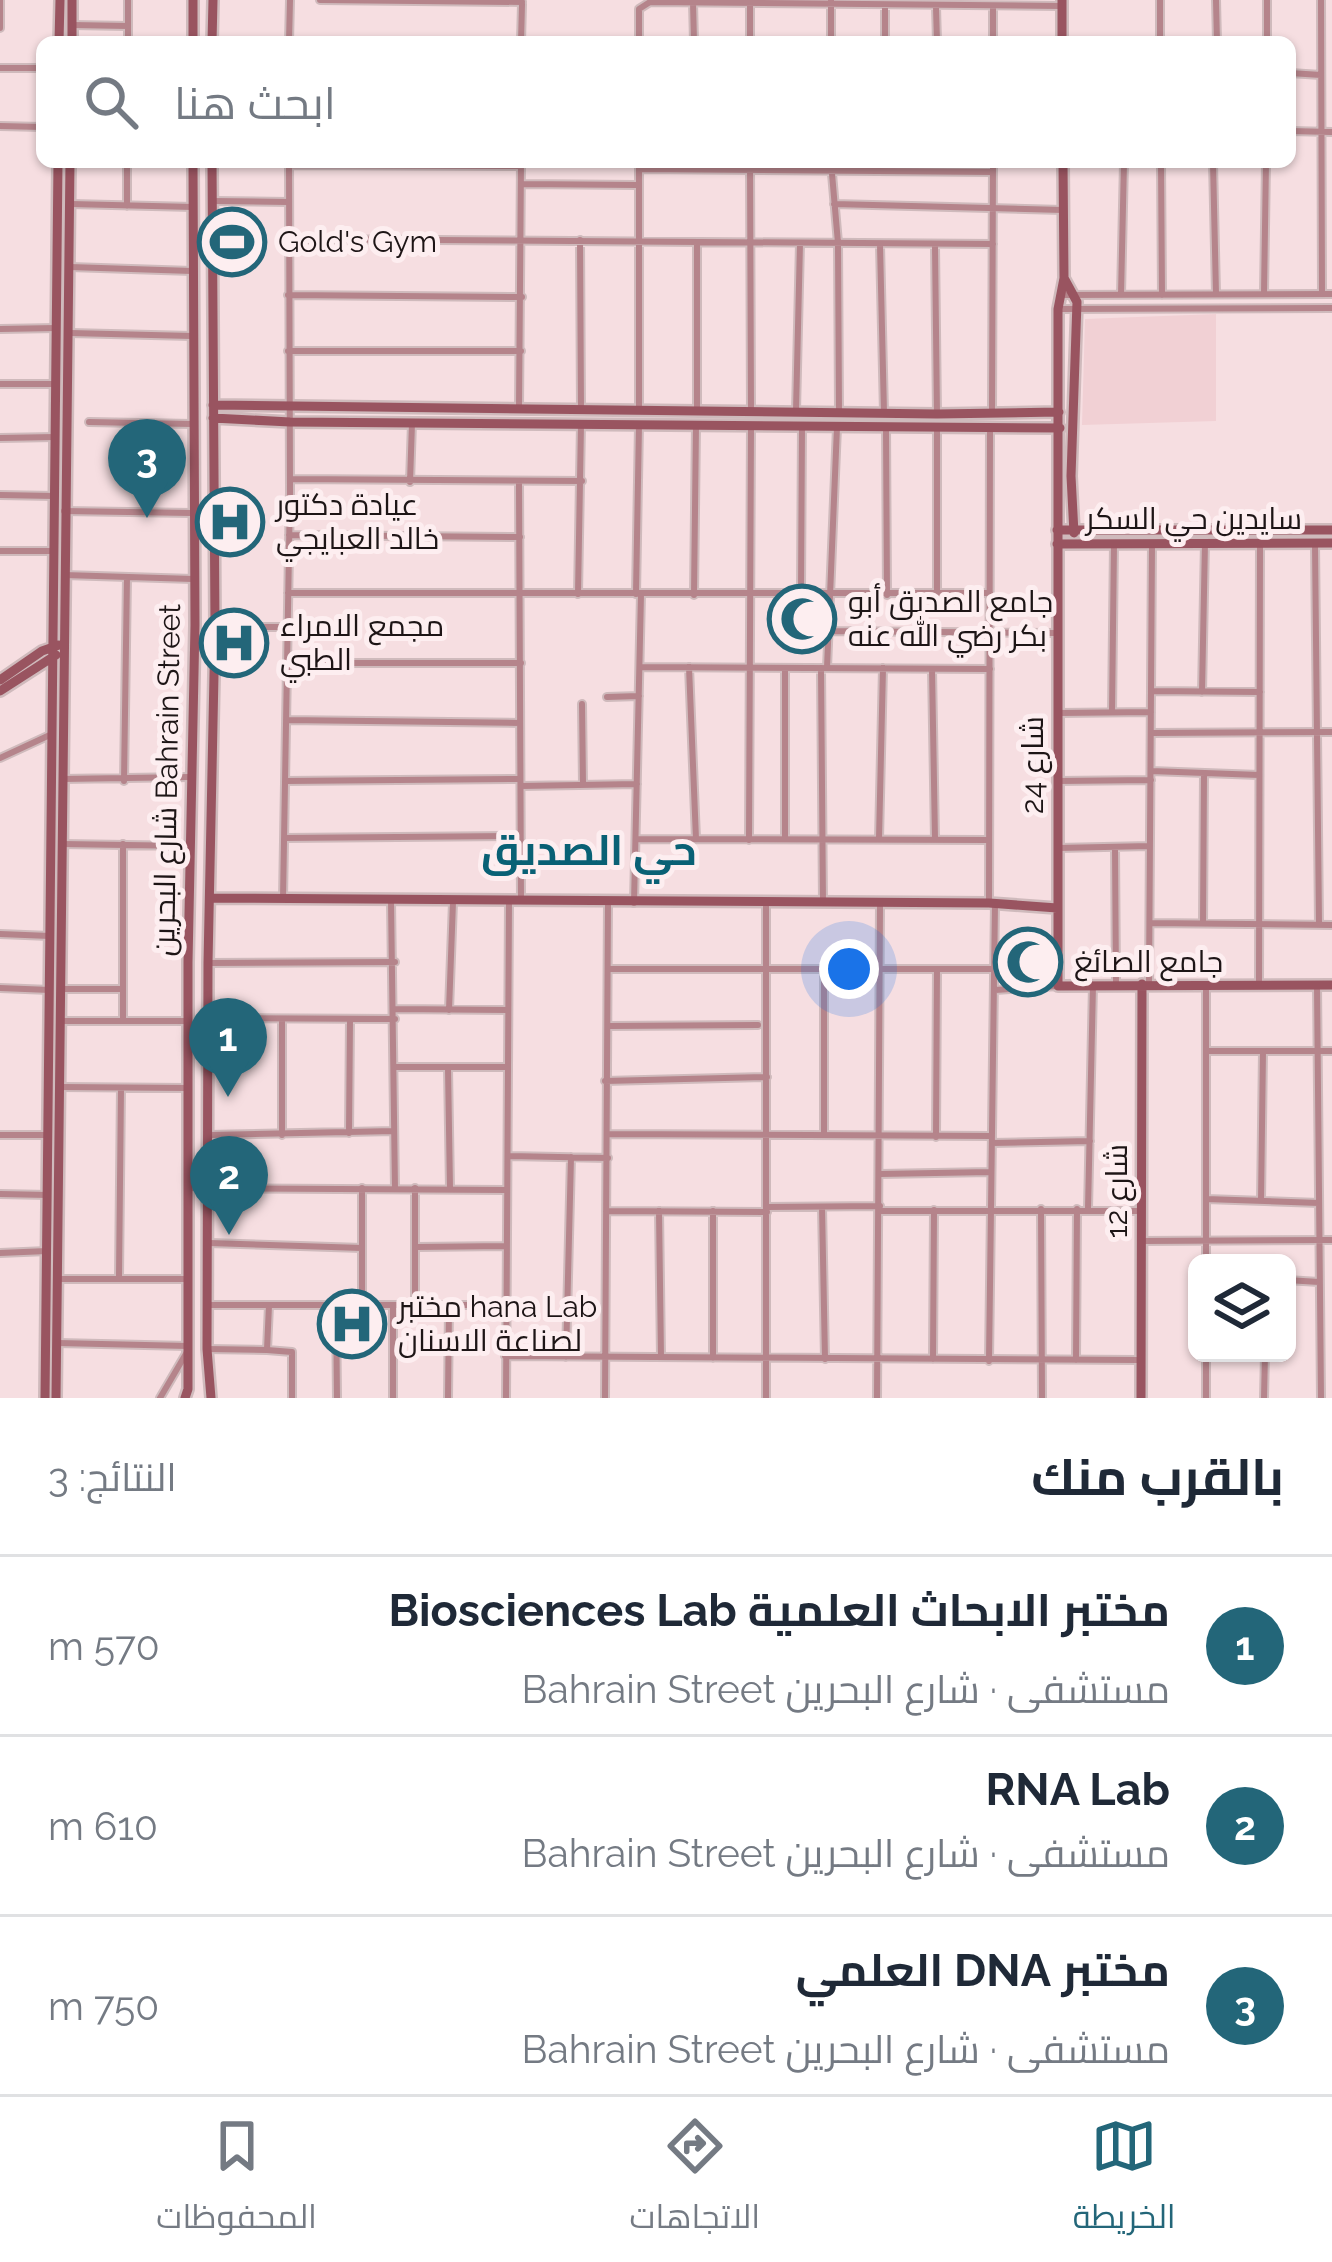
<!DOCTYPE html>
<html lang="ar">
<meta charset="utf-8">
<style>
body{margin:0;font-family:Raleway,Cairo,sans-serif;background:#f6f6f7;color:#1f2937;direction:rtl}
.controls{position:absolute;right:36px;bottom:36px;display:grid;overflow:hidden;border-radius:18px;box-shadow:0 3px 9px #0004}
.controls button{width:108px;height:108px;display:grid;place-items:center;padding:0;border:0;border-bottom:3px solid #e0e1e3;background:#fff;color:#1f2937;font:60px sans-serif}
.you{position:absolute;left:849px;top:969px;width:42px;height:42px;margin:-30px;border:9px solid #fff;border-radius:50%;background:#1a73e8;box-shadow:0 0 0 18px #1a73e833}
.badge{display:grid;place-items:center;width:78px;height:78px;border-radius:50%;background:#236679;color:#fff;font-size:39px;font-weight:700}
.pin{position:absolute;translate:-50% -99px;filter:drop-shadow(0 3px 6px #0008)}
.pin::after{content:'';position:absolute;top:63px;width:42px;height:36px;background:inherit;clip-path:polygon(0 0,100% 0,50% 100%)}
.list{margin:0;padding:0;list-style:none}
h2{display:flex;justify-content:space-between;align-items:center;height:156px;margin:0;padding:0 48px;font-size:51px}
h2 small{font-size:39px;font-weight:400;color:#747a83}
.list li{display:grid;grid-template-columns:78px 1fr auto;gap:36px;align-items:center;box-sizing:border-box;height:180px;padding:0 48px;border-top:3px solid #e0e1e3}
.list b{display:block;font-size:45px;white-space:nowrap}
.list p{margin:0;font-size:39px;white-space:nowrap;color:#747a83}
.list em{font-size:39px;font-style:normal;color:#747a83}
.icon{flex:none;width:66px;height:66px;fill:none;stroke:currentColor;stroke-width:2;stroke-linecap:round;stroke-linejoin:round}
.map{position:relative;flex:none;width:1332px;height:1398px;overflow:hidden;direction:ltr}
.search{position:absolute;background:#fff;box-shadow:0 3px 9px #0004;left:36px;right:36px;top:36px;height:132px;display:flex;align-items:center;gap:30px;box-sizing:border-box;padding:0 42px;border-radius:18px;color:#747a83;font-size:45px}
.sheet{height:696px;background:#fff}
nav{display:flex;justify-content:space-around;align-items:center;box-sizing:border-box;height:168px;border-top:3px solid #e0e1e3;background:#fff;font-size:33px;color:#747a83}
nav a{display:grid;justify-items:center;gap:6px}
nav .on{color:#236679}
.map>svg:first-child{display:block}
.built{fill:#f1d0d4}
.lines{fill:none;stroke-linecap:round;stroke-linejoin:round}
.street-casing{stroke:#cfbabc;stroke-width:10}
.secondary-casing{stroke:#cfbabc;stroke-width:14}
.street{stroke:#b5848b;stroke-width:6}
.secondary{stroke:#995460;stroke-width:9}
.labels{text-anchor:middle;stroke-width:10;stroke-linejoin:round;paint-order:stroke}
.poi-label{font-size:30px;fill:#1d1516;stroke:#fdeef0;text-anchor:start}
.street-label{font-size:30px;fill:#1d1516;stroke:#fdeef0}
.district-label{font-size:42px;font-weight:bold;fill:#096175;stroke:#fdeef0}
</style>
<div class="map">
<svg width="1332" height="1398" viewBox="0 0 1332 1398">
<rect width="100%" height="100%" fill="#f6dee1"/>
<!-- built -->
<path class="built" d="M1216,314v107l-134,4 3,-106z"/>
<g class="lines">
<defs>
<path id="street" d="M320,0l202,2
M750,0v42
M1160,0v42
M1216,0l1,42
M1267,0v42
M1321,0l1,294
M693,2l1,40
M885,6v36
M936,7l1,35
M72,25l56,1
M0,28v-28
M128,42v-42
M289,42l1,-42
M521,42l1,-38
M639,42v-33l11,-7 411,4
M831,42v-42
M993,42v-35
M0,68h42
M1290,73l31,2
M0,126l42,1
M1290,131l42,1
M639,162v247
M750,162l1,248
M831,162l7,81 1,168
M1161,162l1,133
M1213,162l3,132
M290,165l231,1
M639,169l354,3
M521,184l116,1
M212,201l77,1
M71,204l122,3
M834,204l229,6
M127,206v-44
M288,239l705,5
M580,240l1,169
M880,245l4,168
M935,246l2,168
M70,267l122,4
M1264,293l2,-131
M288,295l234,2
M1060,295l272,-1
M1121,295l3,-133
M1058,309l274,-1
M0,329l56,-1
M70,333l122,3
M288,351h233
M0,384h57
M519,408l2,-246
M697,410v-167
M796,411l4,-168
M992,412l1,-250
M89,422l103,2
M886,427l1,168
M0,438l55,-1
M291,479l291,2
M410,482l2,-59
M519,484l2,416
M0,495l54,1
M64,511l128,2
M289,535l231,2
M1315,544l4,380
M0,551h52
M64,575l129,4
M801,591l1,-165
M288,593h702
M578,594l3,-170
M636,594l3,-169
M937,594v-167
M694,595l2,-170
M215,627h73
M828,631l229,2
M287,663h234
M640,667l350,2
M689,667l7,172
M821,668l2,235
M827,668l10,-241
M785,669v170
M932,669l3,170
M1151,691l109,1
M1202,692l3,-150
M607,697l32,-1
M582,704l1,80
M1112,712l2,-169
M1059,713l92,-1
M286,720l234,3
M1151,733l181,-1
M0,758l52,-24
M1151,771l108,4
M62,779l128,-2
M124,781l3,-204
M285,781l235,-2
M1058,781l93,-1
M521,786l116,-2
M284,838l236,-2
M636,839l353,1
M879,839l4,-171
M749,840l2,-414
M62,844l128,2
M1115,847l1,138
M1058,848l92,-2
M283,899l7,-407 -1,-330
M391,901l4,288
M634,903l7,-309
M989,903l1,-475
M1150,923l182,2
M1203,923l1,-150
M0,934l50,2
M208,963l187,-1
M608,969h386
M1149,984l3,-440
M1259,985l1,-441
M1317,985l4,413
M0,988l50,2
M62,989h61
M995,990l63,-4
M395,1009l113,1
M449,1010l4,-108
M210,1018l185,1
M62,1021h125
M123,1021v-177
M609,1026l149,-1
M1206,1051h126
M395,1067h113
M448,1068l2,121
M605,1081l162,-4
M60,1087l128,1
M349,1133l1,-114
M607,1134l385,2
M0,1135h46
M210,1135l184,-4
M282,1135v-116
M824,1135v-166
M936,1137l1,-168
M992,1143l98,-2
M509,1156l99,2
M880,1174l110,-2
M188,1188l319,2
M415,1188v115
M0,1194l48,1
M1206,1199l113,4
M1261,1201l2,-150
M767,1207l113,-1
M822,1207l3,152
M1041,1209l1,189
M1088,1209l5,-224
M606,1211l161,1
M659,1211l2,146
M880,1211h260
M1141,1241l191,-1
M209,1243l153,5
M417,1247l89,-1
M0,1253l47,-2
M1206,1263v-279
M119,1277l2,-189
M57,1279h132
M1287,1280l32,2
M207,1305h299
M269,1305l-2,45 25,2v46
M362,1305v-117
M336,1306l1,92
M58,1343l130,3
M207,1349l60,1
M1206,1353v45
M505,1356l634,4
M566,1357l5,-200
M713,1358v-147
M933,1359l1,-149
M1076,1360l1,-151
M989,1361l6,-458
M160,1398l27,-46
M393,1398v-92
M448,1398l1,-92
M506,1398l3,-496
M605,1398l3,-495
M766,1398v-493
M877,1398l3,-493
M1264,1398l1,-45"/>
<path id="secondary" d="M1062,0v42
M59,42l1,-42
M72,42v-42
M193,42v-42
M212,42l1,-42
M1063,162l1,116 -6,31v677l274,-1
M1064,278l13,24 -6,174 3,57
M213,405l724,9 122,-2
M213,418l77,4 770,6
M1057,530h275
M1057,544l275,-1
M0,680l42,-29 17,-6
M0,691l56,-36
M210,898l779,5 68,5
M45,1398l13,-1236
M56,1398l14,-1236
M185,1398l3,-9v-427l7,-337 -2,-463
M211,1398l-4,-49 1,-386 7,-336 -3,-465
M1141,1398l1,-414"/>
</defs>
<!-- street casing -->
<use href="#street" class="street-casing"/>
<!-- secondary casing -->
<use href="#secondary" class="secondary-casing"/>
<!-- street -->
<use href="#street" class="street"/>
<!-- secondary -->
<use href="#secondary" class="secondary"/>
</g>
<!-- icons -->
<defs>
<symbol id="stadium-ring" viewBox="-11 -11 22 22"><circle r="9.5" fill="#fdeef0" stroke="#236679" stroke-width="1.5"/><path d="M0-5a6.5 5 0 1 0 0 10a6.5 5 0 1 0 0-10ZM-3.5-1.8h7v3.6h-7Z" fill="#236679"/></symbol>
<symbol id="hospital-ring" viewBox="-11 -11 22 22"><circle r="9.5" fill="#fdeef0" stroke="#236679" stroke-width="1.5"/><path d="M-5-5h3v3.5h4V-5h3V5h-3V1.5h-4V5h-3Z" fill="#236679"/></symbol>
<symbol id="mosque-ring" viewBox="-11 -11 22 22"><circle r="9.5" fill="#fdeef0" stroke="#236679" stroke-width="1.5"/><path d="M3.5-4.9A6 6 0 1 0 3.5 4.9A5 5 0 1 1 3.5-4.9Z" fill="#236679"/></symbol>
</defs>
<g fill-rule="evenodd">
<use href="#stadium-ring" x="194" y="204" width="76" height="76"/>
<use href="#hospital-ring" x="192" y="484" width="76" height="76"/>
<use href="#mosque-ring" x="764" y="581" width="76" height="76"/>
<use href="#hospital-ring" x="196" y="605" width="76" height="76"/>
<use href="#mosque-ring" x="990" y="924" width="76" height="76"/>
<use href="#hospital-ring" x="314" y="1286" width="76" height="76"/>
</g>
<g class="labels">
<!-- poi labels -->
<g class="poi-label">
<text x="278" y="252">Gold's Gym</text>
<text x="276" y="515">عيادة دكتور<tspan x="276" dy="34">خالد العبايجي</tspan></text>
<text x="848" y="612">جامع الصديق أبو<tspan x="848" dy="34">بكر رضي الله عنه</tspan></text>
<text x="280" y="636">مجمع الامراء<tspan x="280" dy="34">الطبي</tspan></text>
<text x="1074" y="972">جامع الصائغ</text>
<text x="398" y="1317">مختبر hana Lab<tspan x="398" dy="34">لصناعة الاسنان</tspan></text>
</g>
<!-- street labels -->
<g class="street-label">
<text x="1194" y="529">سايدين حي السكر</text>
<text transform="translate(1033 765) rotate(-90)" y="10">شارع 24</text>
<text transform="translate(167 780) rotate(-89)" y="10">شارع البحرين Bahrain Street</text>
<text transform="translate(1117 1191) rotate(-90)" y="10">شارع 12</text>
</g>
<!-- district labels -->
<g class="district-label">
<text x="589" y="865">حي الصديق</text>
</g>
</g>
</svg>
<div class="controls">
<button><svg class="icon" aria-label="layers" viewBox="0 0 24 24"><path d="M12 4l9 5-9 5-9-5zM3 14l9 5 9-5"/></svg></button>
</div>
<div class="you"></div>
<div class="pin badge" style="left:228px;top:1097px">1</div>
<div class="pin badge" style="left:229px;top:1235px">2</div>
<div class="pin badge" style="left:147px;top:518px">3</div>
<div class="search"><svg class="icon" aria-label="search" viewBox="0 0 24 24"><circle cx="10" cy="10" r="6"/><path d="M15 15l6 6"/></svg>ابحث هنا</div>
</div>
<section class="sheet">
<h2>بالقرب منك<small>النتائج: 3</small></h2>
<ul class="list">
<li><span class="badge">1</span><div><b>مختبر الابحاث العلمية Biosciences Lab</b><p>مستشفى · شارع البحرين Bahrain Street</p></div><em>570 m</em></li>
<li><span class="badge">2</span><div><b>RNA Lab</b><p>مستشفى · شارع البحرين Bahrain Street</p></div><em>610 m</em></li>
<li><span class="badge">3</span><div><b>مختبر DNA العلمي</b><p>مستشفى · شارع البحرين Bahrain Street</p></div><em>750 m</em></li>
</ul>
</section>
<nav>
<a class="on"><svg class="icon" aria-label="map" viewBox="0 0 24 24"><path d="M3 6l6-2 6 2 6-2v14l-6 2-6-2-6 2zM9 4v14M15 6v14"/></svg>الخريطة</a>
<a><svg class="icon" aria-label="directions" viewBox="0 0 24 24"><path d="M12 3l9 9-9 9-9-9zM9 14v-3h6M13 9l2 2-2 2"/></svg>الاتجاهات</a>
<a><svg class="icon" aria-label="saved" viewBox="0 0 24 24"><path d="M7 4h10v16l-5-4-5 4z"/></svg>المحفوظات</a>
</nav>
